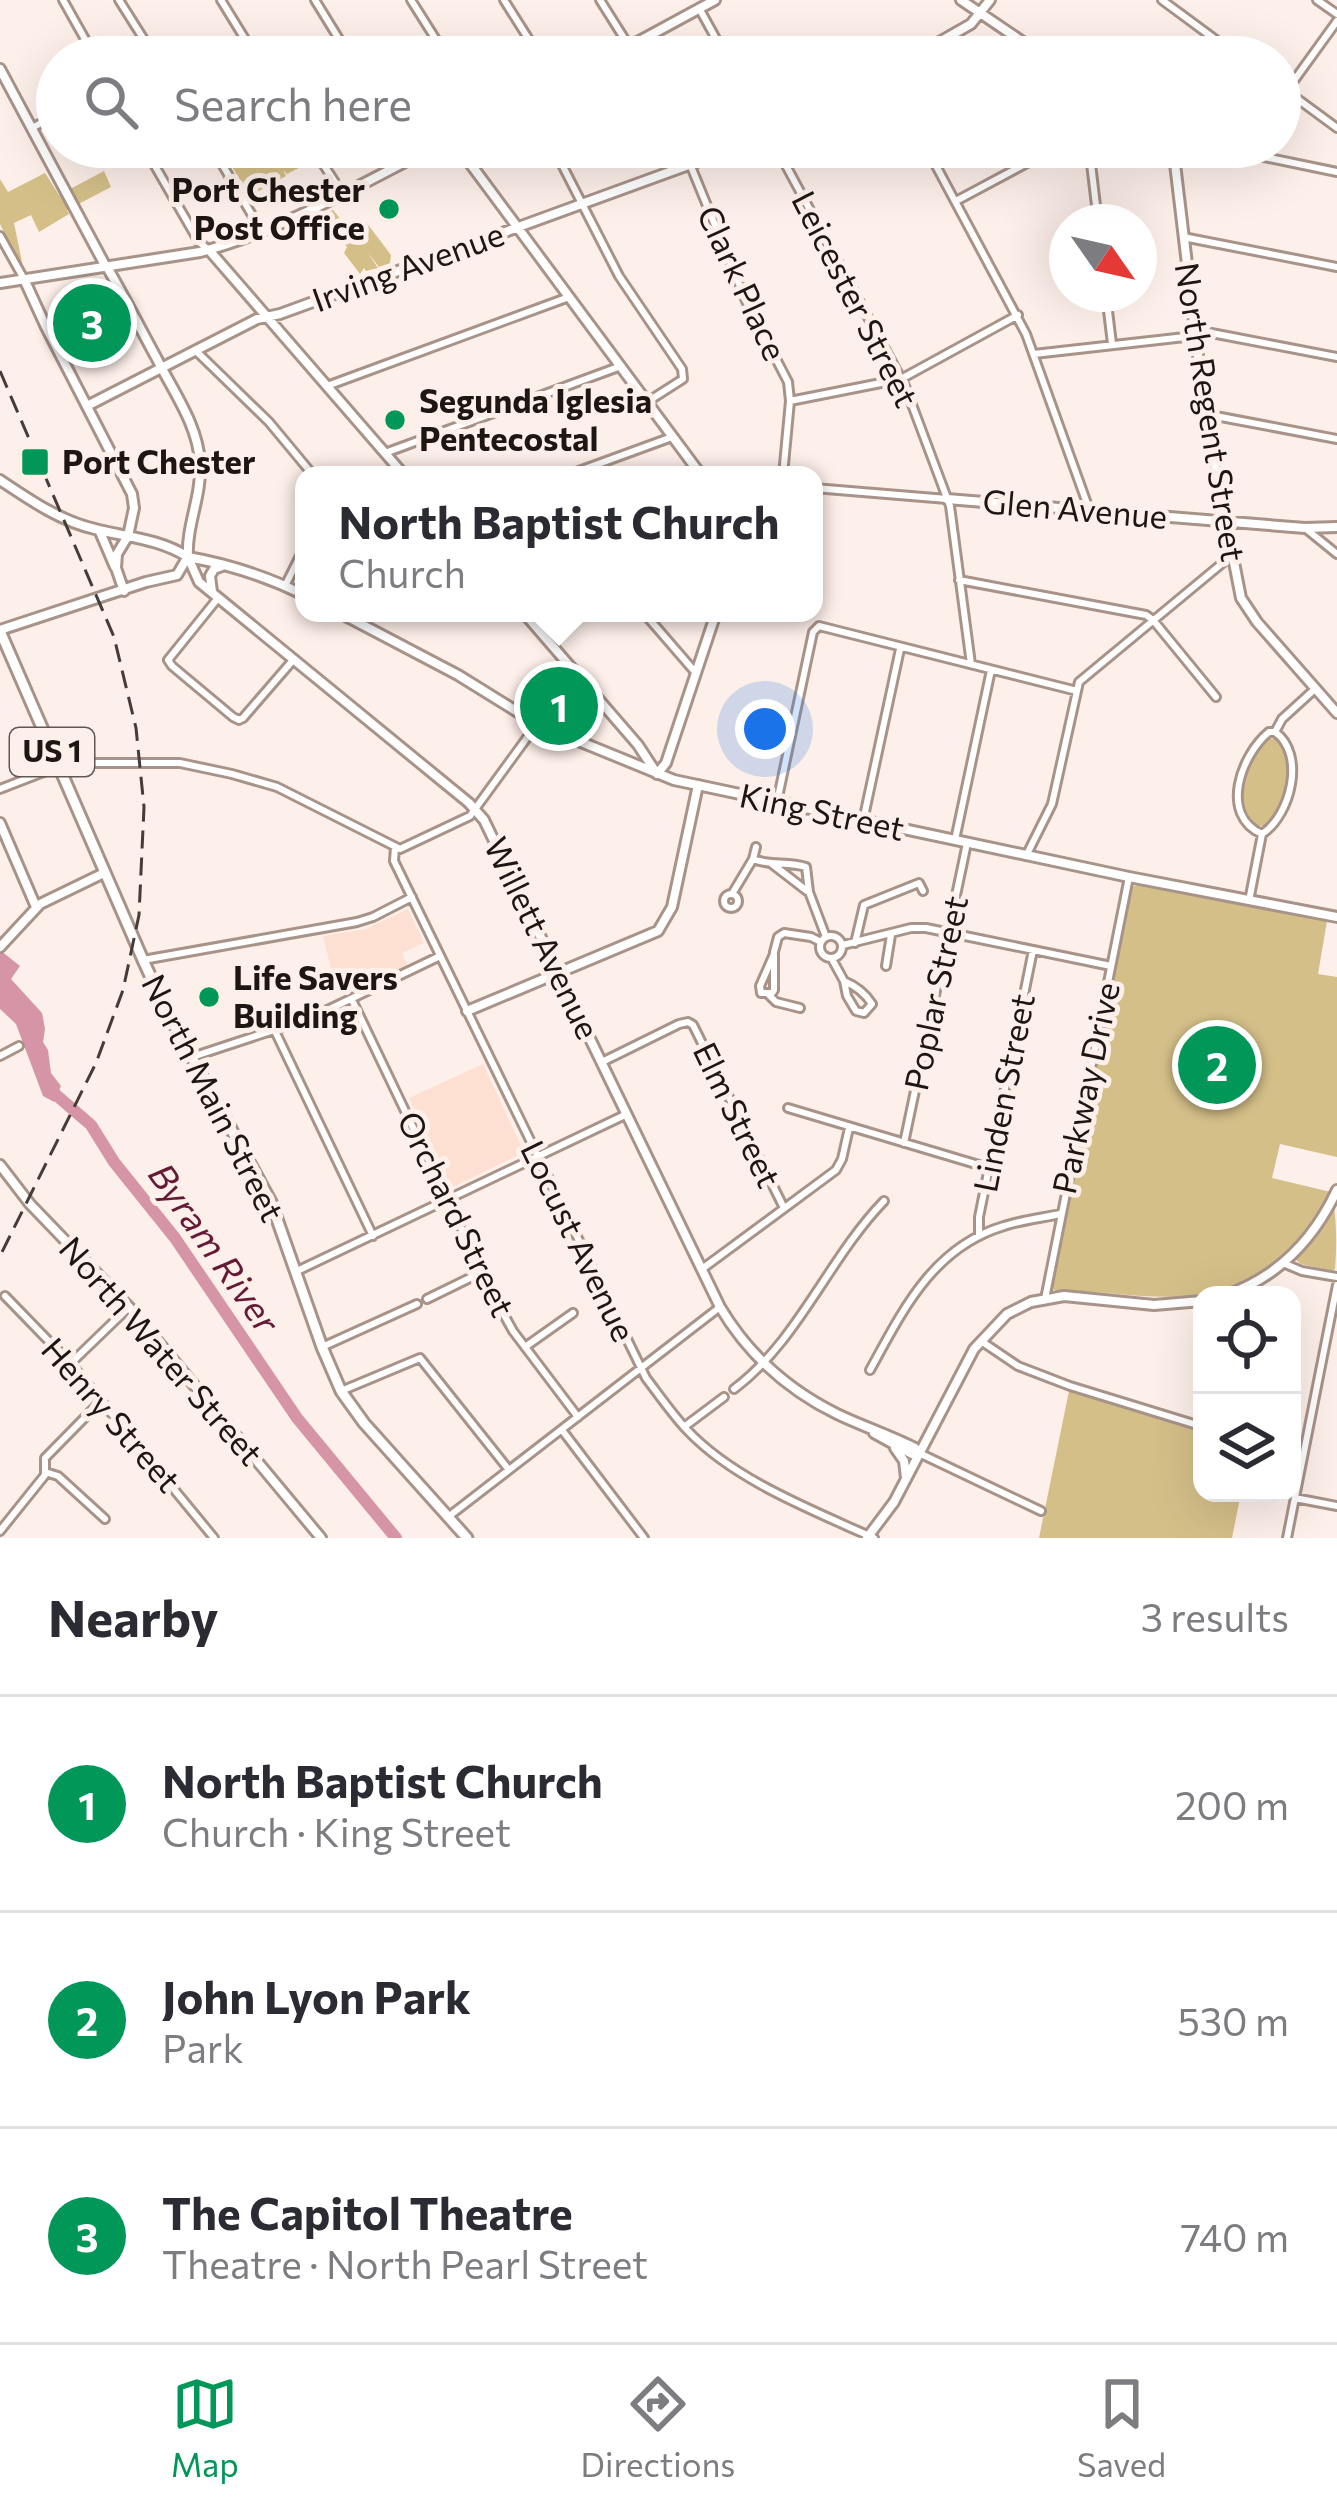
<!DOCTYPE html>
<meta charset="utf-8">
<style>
body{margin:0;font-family:Commissioner,sans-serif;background:#f7f7f7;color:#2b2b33}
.controls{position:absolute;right:36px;bottom:36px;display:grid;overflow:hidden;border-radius:24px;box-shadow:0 12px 48px #0002}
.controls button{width:108px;height:108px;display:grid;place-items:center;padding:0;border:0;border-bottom:3px solid #e1e1e2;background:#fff;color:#2b2b33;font:60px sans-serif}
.compass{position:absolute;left:1049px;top:204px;width:108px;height:108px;border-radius:50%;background:#fff;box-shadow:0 12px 48px #0002;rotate:124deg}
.you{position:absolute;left:765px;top:729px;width:42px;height:42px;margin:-30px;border:9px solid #fff;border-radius:50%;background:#1a73e8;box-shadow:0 0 0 18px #1a73e833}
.badge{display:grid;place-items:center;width:78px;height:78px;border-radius:50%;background:#009759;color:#fff;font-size:39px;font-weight:700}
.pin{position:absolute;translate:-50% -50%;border:6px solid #fff;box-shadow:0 3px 12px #0006}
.popup{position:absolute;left:295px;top:466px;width:528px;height:156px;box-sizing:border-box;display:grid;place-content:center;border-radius:24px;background:#fff;filter:drop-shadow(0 3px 9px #0005);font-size:39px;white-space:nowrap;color:#7c7c81}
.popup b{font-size:45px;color:#2b2b33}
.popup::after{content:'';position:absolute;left:50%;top:100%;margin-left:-24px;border:24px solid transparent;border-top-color:#fff}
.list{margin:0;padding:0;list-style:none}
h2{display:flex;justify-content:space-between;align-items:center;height:156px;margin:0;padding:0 48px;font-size:51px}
h2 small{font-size:39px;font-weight:400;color:#7c7c81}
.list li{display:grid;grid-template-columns:78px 1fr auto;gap:36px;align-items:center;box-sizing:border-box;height:216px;padding:0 48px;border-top:3px solid #e1e1e2}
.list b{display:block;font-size:45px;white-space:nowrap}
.list p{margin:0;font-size:39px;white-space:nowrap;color:#7c7c81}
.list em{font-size:39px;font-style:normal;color:#7c7c81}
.icon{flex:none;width:66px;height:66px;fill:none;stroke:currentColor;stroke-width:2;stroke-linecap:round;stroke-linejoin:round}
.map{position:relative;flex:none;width:1337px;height:1538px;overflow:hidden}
.search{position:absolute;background:#fff;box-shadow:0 12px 48px #0002;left:36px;right:36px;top:36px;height:132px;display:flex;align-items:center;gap:30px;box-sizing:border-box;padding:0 42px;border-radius:66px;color:#7c7c81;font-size:45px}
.sheet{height:804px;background:#fff}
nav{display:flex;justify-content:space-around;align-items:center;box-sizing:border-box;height:168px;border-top:3px solid #e1e1e2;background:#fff;font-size:33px;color:#7c7c81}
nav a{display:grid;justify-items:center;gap:6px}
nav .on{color:#009759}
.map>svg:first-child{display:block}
.built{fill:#fee0d2}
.green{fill:#d4bf88}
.water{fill:#d695a7}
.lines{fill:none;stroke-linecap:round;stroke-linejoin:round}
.river{stroke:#d695a7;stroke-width:12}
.minor-casing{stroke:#a89389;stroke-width:12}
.tertiary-casing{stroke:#a89389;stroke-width:14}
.secondary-casing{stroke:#a89389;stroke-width:14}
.primary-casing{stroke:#a89389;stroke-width:15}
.minor{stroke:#fff;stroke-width:6}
.tertiary{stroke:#fff;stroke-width:8}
.secondary{stroke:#fff;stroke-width:8}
.primary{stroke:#fff;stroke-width:9}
.rail{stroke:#453c39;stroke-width:3;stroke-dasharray:18 9;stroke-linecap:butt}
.poi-dot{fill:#009759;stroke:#fdefe9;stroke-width:4.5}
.labels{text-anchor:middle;stroke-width:10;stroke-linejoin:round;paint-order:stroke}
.shield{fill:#fdefe9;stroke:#615753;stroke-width:3}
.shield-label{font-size:30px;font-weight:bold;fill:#1e1613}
.poi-label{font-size:33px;font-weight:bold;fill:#1e1613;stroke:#fdefe9;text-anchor:start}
.street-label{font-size:33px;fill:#1e1613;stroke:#fdefe9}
.water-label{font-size:36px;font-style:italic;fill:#651936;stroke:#fdefe9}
</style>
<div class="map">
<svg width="1337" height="1538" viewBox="0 0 1337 1538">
<rect width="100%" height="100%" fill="#fdefe9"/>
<!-- built -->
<path class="built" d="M408,909l16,34 -22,10 6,14 -45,20 -6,-14 -24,4 -10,-41 43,-7z
M483,1064l41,88 -73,36 -42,-90z"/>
<!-- green -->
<path class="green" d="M251,147h54l7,14 -25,13 -4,-4 3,6 -36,20 -22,-36z
M104,171l7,16 -44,23 2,4 -30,18 -8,-17 -17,8 9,44h-2l-21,-43v-45l8,13 37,-19 14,22z
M333,210l22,27 -1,-5 12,-10 25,33 -1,8 -11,4 -11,-14 10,15 -12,3 -2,-3 -4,6 -16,-21 3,-6 -26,-31z
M1277,738c22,24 8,63 -7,87 -37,8 -31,-40 -22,-62 4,-9 11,-17 19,-24z
M1138,885l189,36 -9,53 19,3v180l-57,-13 -8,34 59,14c6,22 6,53 4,77l-3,2 -31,-7 -14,-11c-58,49 -108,47 -180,40 -19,-2 -40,0 -57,-4l83,-403z
M1069,1391l133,40v62h39l-9,45h-193z"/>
<!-- water -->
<path class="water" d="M0,950l20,16 -9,13 31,34 3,16 -2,13 5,8 3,23 10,13 -7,16 -11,-6 -27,-72 -16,-15z"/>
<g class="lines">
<!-- river -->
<path class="river" d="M48,1083l7,11 36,31 23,37 61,76 122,180 99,120"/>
<defs>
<path id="minor" d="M63,0l32,57
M119,0l36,57
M221,0l35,57
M315,0l35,57
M411,0l36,57
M504,0l36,57
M600,0l29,46
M1162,0l77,57
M1317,0l20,14
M699,8l27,49
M1280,86l57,42
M1280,100l57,-79
M32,128l18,-10
M144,147l55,95 10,8
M212,147l50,85
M312,147l30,46
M553,147l66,129 63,93 1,10 -36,23
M776,147l129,239 45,120 21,158
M926,147l100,187 63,175
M1089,147l9,75
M1175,162l11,-6 37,2 17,-6 97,20
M690,164l56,137 42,81 2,19 -7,74
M956,201l101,-54
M0,236l24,43
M1183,237l154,30
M1106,294l6,50
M195,350l74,72 44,53
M1034,354l151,-17 16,-6 136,26
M327,386l242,-89
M790,401l111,-22 117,-64
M1205,414l132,25
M385,453l236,-87
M568,475l104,-38
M814,488l133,11
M1305,528l32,26
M959,580l187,35 7,5 63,77
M285,586l19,-38
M218,598l-50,62 4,6 61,51 6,3 4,-2 51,-59
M644,613l51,59
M1275,732c31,22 16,83 -13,102 -43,-19 -21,-79 7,-102h6l7,-13 34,-31
M0,789l67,-26h113l52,11 45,13 123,62 70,-33 67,-92
M777,802l36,-170 6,-6 258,65
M863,821l37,-172
M955,840l36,-170
M395,847l-1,14 252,517c13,17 26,36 41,52 47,50 125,80 187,108
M1026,856l26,-52 27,-122 152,-126
M753,859c17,7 35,2 53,8l3,25 17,45
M772,864l35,27
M724 901a7 7 0 1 1 14 0a7 7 0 1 1-14 0Z
M732,894l21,-35 3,-12
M1249,901l13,-67
M820 947a11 11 0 1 1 22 0a11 11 0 1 1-22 0Z
M855,943l9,-38 55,-22 4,8
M843,945l68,-17h15l185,38
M774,952l4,-15 6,-4 27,4 10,5
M774,954v36l-2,3h-11l-1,-7z
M832,959l12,22
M143,960l214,-38 16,-5 39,-20
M886,966l5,-31
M844,981c12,5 21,12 28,23l-8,9 -8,-2 -9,-15z
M768,994l8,8 24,6
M352,1000l141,295 20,36 65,86
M275,1031l98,205
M0,1056l19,-10
M192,1057l121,-40 125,-60
M602,1062l77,-38 9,-2 5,3 91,183
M788,1108l201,60
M904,1143l63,-300
M979,1236v-19l54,-267
M1283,1263l19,8 35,6
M702,1269l134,-99 6,-11 7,-31
M295,1272l332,-158
M5,1296l66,68 143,174
M427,1299l55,-27
M1045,1299l84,-422
M981,1341l37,25 52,20 127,39 5,-2
M322,1347l95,-43
M525,1347l48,-34
M71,1363l58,-56
M870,1370c33,-60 63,-123 134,-144 18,-6 38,-8 56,-12
M734,1389c65,-49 94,-130 150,-188
M341,1391l79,-33 89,112
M684,1427l40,-30
M562,1430l82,108
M919,1453l122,58
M45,1472l13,4 47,43
M1295,1498l42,8
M448,1517l272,-210
M0,1531l45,-56v-17l57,-58
M1287,1538l50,-253"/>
<path id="tertiary" d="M961,0l84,57
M913,57l58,-33 19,-24
M0,69l106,198
M458,147l243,328
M1173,147l32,267 36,184 16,24 80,91
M209,250l195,225
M24,279l22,48 86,167 2,14 -6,28 -11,18 -1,14 8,23
M87,406l170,-87 23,-5 458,-167
M0,480c30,20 60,41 95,49 32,8 65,10 93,28
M947,499l358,29 32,-1
M100,532l15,35
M188,557l11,25 270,221 15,17 236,487c28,47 68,83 117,107 25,12 52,21 78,34l4,5
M212,592l-2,-16 4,-7 8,-3
M524,613l114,132 19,29 9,-11 50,-150
M0,630l146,-48 31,-7 10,-17
M0,823l36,84
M0,947l40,-43 64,-31
M467,1011l191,-80 14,-24 26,-122
M0,1165l30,39 99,103 192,231
M1226,1295c52,-18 88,-56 111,-105
M874,1433l38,21 7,-1
M895,1448l9,13 2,17
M867,1538l27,-36 80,-153 33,-35 24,-12 33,-6 90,9 48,-4"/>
<path id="secondary" d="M610,57l105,-57
M107,267c18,31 33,61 50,92 17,34 41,66 43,104 2,33 -14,63 -12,94 39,7 80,20 116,38
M0,283l200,-31c77,-19 163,-69 234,-105
M340,613l118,62 79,49 137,56 455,97 208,40"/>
<path id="primary" d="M0,631l143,329 24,52 104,190 51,145 19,44 23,32 103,115"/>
</defs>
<!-- minor casing -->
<use href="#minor" class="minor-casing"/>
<!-- tertiary casing -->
<use href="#tertiary" class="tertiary-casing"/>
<!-- secondary casing -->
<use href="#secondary" class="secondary-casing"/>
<!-- primary casing -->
<use href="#primary" class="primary-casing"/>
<!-- minor -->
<use href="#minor" class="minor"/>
<!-- tertiary -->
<use href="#tertiary" class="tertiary"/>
<!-- secondary -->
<use href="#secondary" class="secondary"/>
<!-- primary -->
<use href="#primary" class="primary"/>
<!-- rail -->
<path class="rail" d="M0,371l114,266 22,91 8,79 -5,108 -16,75 -27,73 -96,193"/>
</g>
<!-- markers -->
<g class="poi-dot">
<circle cx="389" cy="209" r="12"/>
<circle cx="395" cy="420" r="12"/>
<rect x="20" y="447" width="30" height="30" rx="6"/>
<circle cx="209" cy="997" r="12"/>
</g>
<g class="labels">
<!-- shield labels -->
<rect class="shield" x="10" y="728" width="84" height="48" rx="9"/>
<g class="shield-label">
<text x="52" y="762">US 1</text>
</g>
<!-- poi labels -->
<g class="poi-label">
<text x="365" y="202" text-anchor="end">Port Chester<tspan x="365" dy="38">Post Office</tspan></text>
<text x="419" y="413">Segunda Iglesia<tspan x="419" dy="38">Pentecostal</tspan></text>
<text x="62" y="474">Port Chester</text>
<text x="233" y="990">Life Savers<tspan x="233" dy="38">Building</tspan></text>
</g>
<!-- street labels -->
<g class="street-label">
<text transform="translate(408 267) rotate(-20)" y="12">Irving Avenue</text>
<text transform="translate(742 283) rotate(65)" y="12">Clark Place</text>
<text transform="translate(855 299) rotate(63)" y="12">Leicester Street</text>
<text transform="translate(1210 412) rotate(81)" y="12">North Regent Street</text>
<text transform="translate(1075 509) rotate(5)" y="12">Glen Avenue</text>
<text transform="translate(822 812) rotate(12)" y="12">King Street</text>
<text transform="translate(542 938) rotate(64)" y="12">Willett Avenue</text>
<text transform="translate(936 993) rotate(-78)" y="12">Poplar Street</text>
<text transform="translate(1086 1088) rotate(-78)" y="12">Parkway Drive</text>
<text transform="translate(1004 1093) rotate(-79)" y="12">Linden Street</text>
<text transform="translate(213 1098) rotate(63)" y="12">North Main Street</text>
<text transform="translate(737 1115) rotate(64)" y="12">Elm Street</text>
<text transform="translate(456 1214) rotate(64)" y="12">Orchard Street</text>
<text transform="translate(578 1241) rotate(64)" y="12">Locust Avenue</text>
<text transform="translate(161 1351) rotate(49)" y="12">North Water Street</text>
<text transform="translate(111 1415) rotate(49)" y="12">Henry Street</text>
</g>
<!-- water labels -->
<g class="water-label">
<text transform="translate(214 1248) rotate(55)" y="13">Byram River</text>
</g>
</g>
</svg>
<div class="controls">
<button><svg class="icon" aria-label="locate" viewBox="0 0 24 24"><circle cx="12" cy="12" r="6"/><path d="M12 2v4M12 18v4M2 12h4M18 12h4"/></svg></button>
<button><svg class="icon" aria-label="layers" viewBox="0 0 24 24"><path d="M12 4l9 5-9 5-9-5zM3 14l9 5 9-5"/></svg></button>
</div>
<svg class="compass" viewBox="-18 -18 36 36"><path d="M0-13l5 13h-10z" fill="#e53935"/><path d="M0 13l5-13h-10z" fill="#7c7c81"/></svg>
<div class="you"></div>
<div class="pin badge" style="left:559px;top:706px">1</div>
<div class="popup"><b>North Baptist Church</b>Church</div>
<div class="pin badge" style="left:1217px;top:1065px">2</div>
<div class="pin badge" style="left:92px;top:323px">3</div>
<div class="search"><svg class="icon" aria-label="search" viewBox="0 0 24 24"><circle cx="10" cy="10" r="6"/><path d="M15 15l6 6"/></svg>Search here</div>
</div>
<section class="sheet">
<h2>Nearby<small>3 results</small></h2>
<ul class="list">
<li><span class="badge">1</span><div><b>North Baptist Church</b><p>Church · King Street</p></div><em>200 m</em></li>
<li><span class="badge">2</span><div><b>John Lyon Park</b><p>Park</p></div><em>530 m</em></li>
<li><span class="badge">3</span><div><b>The Capitol Theatre</b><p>Theatre · North Pearl Street</p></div><em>740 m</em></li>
</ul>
</section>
<nav>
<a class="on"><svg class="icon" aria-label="map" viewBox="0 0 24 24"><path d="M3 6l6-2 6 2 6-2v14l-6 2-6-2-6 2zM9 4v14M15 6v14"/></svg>Map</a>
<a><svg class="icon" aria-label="directions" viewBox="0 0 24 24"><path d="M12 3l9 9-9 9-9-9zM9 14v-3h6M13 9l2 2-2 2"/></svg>Directions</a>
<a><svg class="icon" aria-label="saved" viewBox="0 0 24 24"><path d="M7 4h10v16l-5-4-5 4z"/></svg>Saved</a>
</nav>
